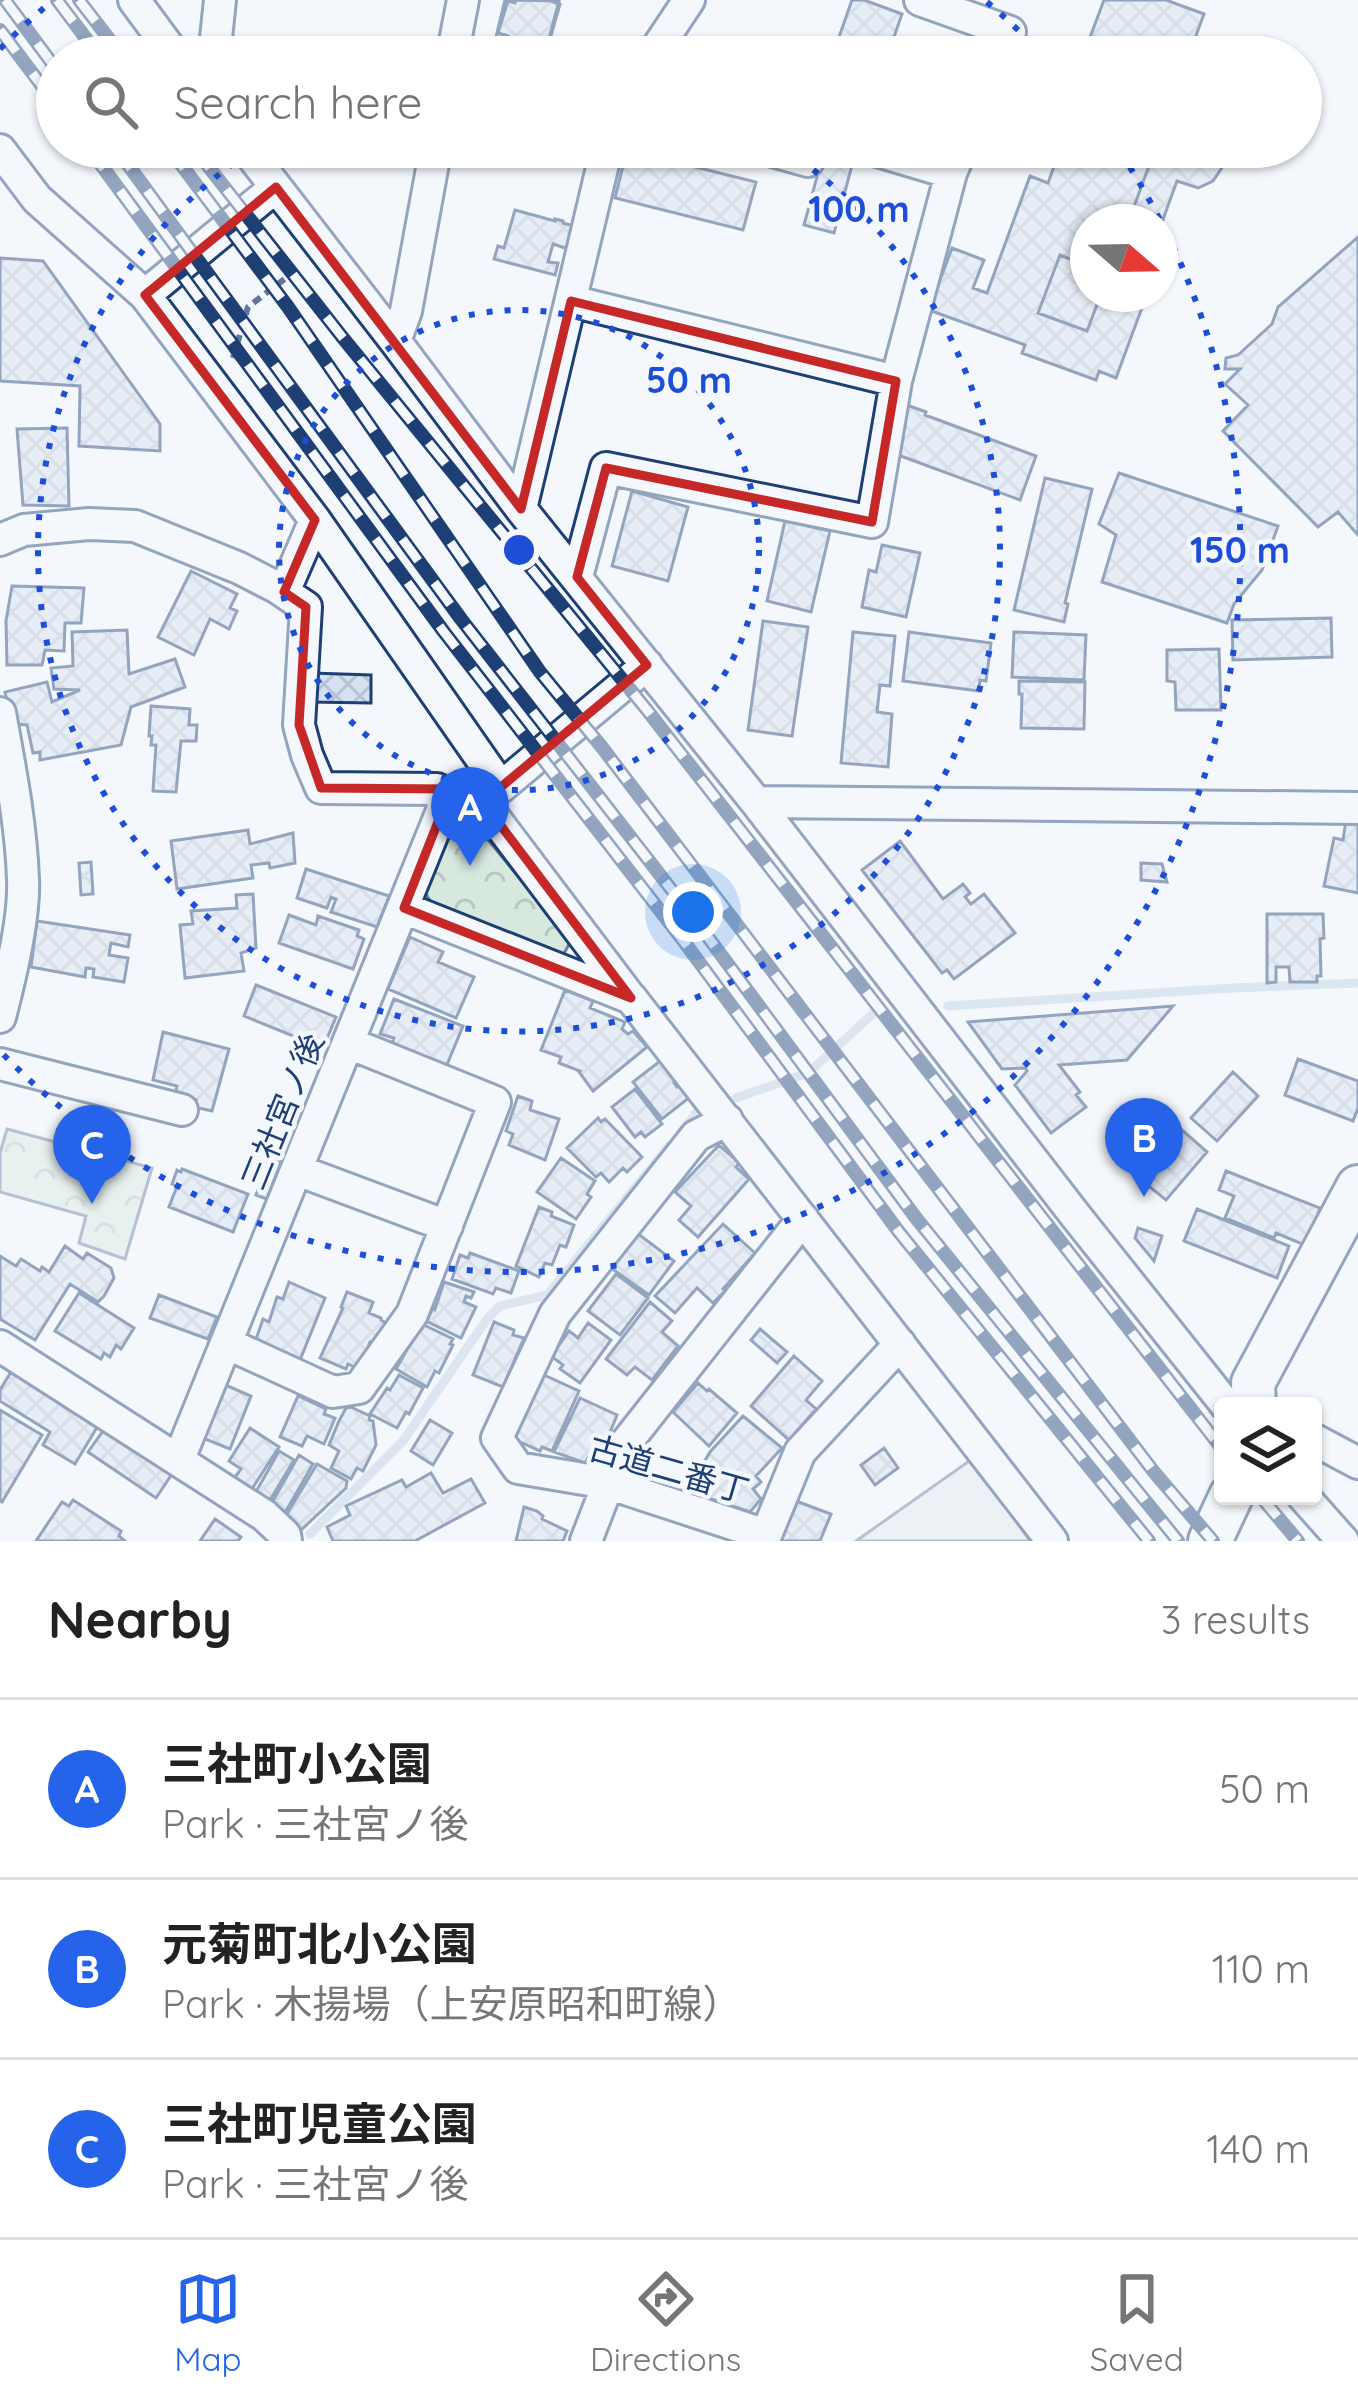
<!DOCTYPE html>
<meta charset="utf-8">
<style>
body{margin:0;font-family:Quicksand,"Noto Sans JP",sans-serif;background:#f2f2f2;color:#222}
.controls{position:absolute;right:36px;bottom:36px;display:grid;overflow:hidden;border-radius:12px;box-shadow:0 3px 9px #0004}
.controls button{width:108px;height:108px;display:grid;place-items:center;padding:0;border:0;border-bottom:3px solid #e0e0e0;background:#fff;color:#222;font:60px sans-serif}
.compass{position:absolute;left:1070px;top:204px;width:108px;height:108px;border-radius:50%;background:#fff;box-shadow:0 3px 9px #0004;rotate:110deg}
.you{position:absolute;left:693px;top:912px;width:42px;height:42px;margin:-30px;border:9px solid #fff;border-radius:50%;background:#1a73e8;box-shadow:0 0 0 18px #1a73e833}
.badge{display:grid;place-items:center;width:78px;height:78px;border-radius:50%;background:#2563eb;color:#fff;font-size:39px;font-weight:700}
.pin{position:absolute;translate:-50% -99px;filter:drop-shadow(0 3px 6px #0008)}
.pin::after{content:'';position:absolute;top:63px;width:42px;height:36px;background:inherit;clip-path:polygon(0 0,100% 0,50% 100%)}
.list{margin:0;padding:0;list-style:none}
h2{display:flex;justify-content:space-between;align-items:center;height:156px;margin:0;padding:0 48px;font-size:51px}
h2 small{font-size:39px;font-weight:400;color:#767676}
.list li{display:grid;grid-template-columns:78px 1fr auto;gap:36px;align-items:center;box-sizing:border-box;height:180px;padding:0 48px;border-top:3px solid #e0e0e0}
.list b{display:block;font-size:45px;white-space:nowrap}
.list p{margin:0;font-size:39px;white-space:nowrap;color:#767676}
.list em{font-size:39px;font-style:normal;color:#767676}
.icon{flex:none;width:66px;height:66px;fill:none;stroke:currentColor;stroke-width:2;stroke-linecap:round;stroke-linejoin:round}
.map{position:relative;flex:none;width:1358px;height:1541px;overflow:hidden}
.search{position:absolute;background:#fff;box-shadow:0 3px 9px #0004;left:36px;right:36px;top:36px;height:132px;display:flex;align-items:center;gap:30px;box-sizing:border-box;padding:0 42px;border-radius:66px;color:#767676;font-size:45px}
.sheet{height:696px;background:#fff}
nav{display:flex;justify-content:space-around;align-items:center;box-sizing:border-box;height:168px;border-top:3px solid #e0e0e0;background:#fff;font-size:33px;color:#767676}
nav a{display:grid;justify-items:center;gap:6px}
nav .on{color:#2563eb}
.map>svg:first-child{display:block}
.park{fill:url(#park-crowns);stroke:#687fa3;stroke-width:3}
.parking{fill:#e3e8f0;stroke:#687fa3;stroke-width:3}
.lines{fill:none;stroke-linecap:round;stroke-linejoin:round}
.stream{stroke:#bed0e5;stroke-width:9}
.building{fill:url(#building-cross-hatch);stroke:#1d3f73;stroke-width:3}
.minor-casing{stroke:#1d3f73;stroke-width:36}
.secondary-casing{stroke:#1d3f73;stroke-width:48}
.path{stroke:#5e769c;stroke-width:6;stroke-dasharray:9 6;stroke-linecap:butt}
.minor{stroke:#f4f7fb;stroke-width:30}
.secondary{stroke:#f4f7fb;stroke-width:42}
.rail-casing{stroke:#1d3f73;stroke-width:14}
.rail{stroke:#f4f7fb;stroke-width:9;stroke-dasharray:27;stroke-linecap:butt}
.marked{fill:none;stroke:#c62828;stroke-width:9;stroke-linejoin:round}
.ring{fill:none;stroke:#1d4ed8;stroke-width:6;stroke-dasharray:6 12}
.labels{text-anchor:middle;stroke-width:9;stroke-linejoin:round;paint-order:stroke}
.street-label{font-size:33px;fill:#1d3f73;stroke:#f4f7fb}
.centre{fill:#1d4ed8;stroke:#f4f7fb;stroke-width:6}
.ring-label{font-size:36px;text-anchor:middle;font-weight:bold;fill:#1d4ed8;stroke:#f4f7fb;stroke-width:9;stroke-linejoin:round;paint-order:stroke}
</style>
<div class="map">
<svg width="1358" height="1541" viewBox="0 0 1358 1541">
<defs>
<pattern id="park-crowns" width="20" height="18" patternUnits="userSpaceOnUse" patternTransform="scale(3)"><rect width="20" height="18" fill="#d7e8df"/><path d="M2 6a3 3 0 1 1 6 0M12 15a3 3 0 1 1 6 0" fill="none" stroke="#b8c8c3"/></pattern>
<pattern id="building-cross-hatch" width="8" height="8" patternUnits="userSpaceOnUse" patternTransform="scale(3)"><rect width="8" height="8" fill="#d5e0f0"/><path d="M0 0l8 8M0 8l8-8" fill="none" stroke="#b6c1d1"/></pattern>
</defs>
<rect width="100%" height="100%" fill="#f4f7fb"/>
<!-- park -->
<path class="park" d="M471,819l100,122 -8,14 -133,-54 -7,-12 15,-45z
M7,1129l145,39 -27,91 -46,-16 7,-27 -86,-24v-39z"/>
<!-- parking -->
<path class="parking" d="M972,1459l58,82h-174z"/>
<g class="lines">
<!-- stream -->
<path class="stream" d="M948,1006l285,-18 125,-5
M736,1098l72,-25 68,-62h6
M681,1132l16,-20
M310,1534l93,-93 84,-122 13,-13 47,-11 123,-150"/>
</g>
<!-- building -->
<path class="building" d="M505,0l54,1 -15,56h-54v-2l6,1 4,-18 -4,-1z
M516,0h31l13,4 -15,53h-54l1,-5 10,3 6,-19 -10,-3 10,-32 7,2z
M852,0h12l38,14 -15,43h-55z
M1104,0h62l38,14 -16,43h-94l5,-14 -10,-3z
M825,147l30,7 -21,79 -30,-8z
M1061,147h95l-24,65 28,10h-72v72h59l-31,84 -17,-7 -3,9 -74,-27 3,-8 -96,-35 23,-62 32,12 -11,28 14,5 43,-117 18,7z
M1156,147h74l-7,19 -10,15 -15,7 -21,-7 -15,41 -30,-10z
M627,150l129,32 -13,48 -128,-32z
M515,210l40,11v-2l8,2v2l11,3 -6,23 -15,-5 -5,18 10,1 -3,12 -61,-16 4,-13 6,2z
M1358,237v298l-20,-23 -20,15 -95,-96 25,-26 -23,-21 15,-15h-15l1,-11 12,-3 34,-31 6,-17z
M1060,255l28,11v28h13l-14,37 -49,-18z
M0,258l43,3 117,163v27l-81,-5 1,-60 -80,-5z
M907,405l19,7 -1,3 111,41 -16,44 -130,-48z
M67,428l2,78 -46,-1 -6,-76z
M1119,473l159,53 -16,44 -28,34 -7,19 -125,-41 14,-47 -17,-11z
M1045,478l47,11 -27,114 3,1 -4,18 -50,-12z
M632,491l56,16 -20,74 -56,-15z
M785,521l45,10 -19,81 -44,-11z
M882,545l38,8 -14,64 -44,-10 7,-37 7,2z
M191,571l46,23 -7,14 7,3 -8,18 -19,-10 -16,36 -36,-18z
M12,586l72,2 -3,35h-16l-1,28 -19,-1 -3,15h-35l-1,-44z
M1331,618l1,39 -99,3 -1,-40z
M763,621l45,6 -16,109 -44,-6z
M127,630l2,44 46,-15 10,28 -54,20 -10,38 -81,15v-8l-7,1 -6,-28 -15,-1 -7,-32 42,-10 5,20 28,-12 -26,-1 -3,-21 22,-2 -1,-34z
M853,632l42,4 -5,50 -10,-1 -3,27 15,2 -4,53 -47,-4z
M909,632l82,11 -5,38 -6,-1 -1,11 -76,-10z
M1014,632l72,3 -2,45 -72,-3z
M1219,649l2,61h-45l-1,-28 -8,-1v-31z
M311,673l60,2v28l-61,-1z
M1019,681l66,1 -1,47 -63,-1 1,-34h-3z
M151,706l39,3 -1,16h8l-1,16h-15l-5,51 -23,-1 3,-46h-5l1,-9h-3z
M1347,814l11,3v76l-34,-7 10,-48 9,2z
M248,830l2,14 43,-11 2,30 -25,5 -1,-5 -18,2 2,13 -76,11 -6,-48z
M248,830l2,14 43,-11 2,30 -25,5 -1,-5 -18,2 2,13 -76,11 -6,-48z
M900,841l43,58 20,-15 7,9 -5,4 6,7 13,-10 31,39 -61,46 -7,-9 -5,3 -80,-103z
M91,862l2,32 -12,1 -2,-32z
M1141,863l21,1 5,18 -26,-2z
M306,869l83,27 -12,31 -46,-15 5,-13 -5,-2 -4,11 -30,-10z
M253,894l3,54 -15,5 3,18 -59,7 -5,-53 13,-1 -2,-13 46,-3 -1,-13z
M1267,914h56l1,24 -4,1 1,37h-4v6h-27l-1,-15h-13v15l-9,1z
M289,915l27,10 2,-9 41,14 -2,6 7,3 -11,30 -74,-26z
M37,921l93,14 -2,12 -17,-4 -2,12 19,3 -4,24 -31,-5 1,-8 -8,-1 -1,9 -54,-10z
M410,937l33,15 -5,10 36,15 -18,41 -68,-29z
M256,985l80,32 -13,31 -79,-32z
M565,990l28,11 -3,7 35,14 -3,7 6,5 5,-3 14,16 -54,44 -14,-19 1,-1 -21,-8 2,-6 -20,-7z
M394,999l69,27 -17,41 -55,-22 3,-7 -14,-4z
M1173,1006l-46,54 -68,5 21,27 -4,3 10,12 -35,26 -36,-48 12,-14 -2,-3 -23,1 -34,-47z
M163,1032l66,17 -17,62 -18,-4 2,-7 -22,-4 3,-10 -24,-6z
M1298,1059l60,22v27l-5,13 -68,-26z
M660,1061l16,20 -2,2 3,4 3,-2 10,12 -28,22 -29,-37z
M1233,1072l25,24 -41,45 -26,-23z
M635,1089l27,35 -17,13 -4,-5 -6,5 -23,-30z
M518,1096l14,5 -2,9 29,9 -14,41 -36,-15 4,-11 -7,-3z
M598,1118l3,4 4,-3 37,38 -15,15 -4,-4 -14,14 -8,-9 -5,4 -29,-29z
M1182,1130l25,22 -41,48 -26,-21z
M719,1145l20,18 -3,4 13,12 -51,58 -19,-17 12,-14 -16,-14z
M270,1157l11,4 -14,38 -11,-4z
M561,1158l34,23 -8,13 4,3 -15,22 -39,-27z
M182,1169l66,25 -15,38 -64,-25 8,-21 -5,-2 5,-14 4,2z
M1226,1171l94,37 -13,38 -31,-13 -2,5 -49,-20 9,-22 -15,-6z
M539,1207l13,5 -1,4 23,9 -8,22 -6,-2 -8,20 -7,-2 -6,14 -23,-11z
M1197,1209l92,37 -12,32 -93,-37z
M723,1224l32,29 -32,36 2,2 -12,12 -16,-15 -22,25 -20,-17z
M1138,1228l24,8 -8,25 -19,-23z
M637,1233l37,28 -25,34 -38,-27z
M65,1246l18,13 4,-6 24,15 3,10 -10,18 -6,6 -28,-18 -35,56 -35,-21v-63l16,10 5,-7 19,12 2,-4 7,5z
M470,1253l49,18 -8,22 -15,-5 -3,6 -41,-15 8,-24 8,3z
M616,1274l32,24 -28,37 -32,-24z
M289,1282l36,16 -25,62 -45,-18 8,-23 6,3 8,-25 6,2z
M444,1282l30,10 -3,6 -5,-2 -2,6 12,5 -15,31 -35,-17 8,-14 1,2z
M347,1292l26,10 -4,11 12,5v2l9,6 -7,10 -4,-3 -5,11 -4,-2 -11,27 -11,-5 -2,5 -26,-11 23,-50 -2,-1z
M79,1293l55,35 -13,21 -5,-4 -6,12 -6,-4 -3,6 -46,-28z
M159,1295l58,22 -9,22 -58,-21z
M650,1302l22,19 -10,11 16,14 -26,34 -17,-13 -8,8 -21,-16z
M494,1322l20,8 -1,5 11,3 -21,49 -30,-12z
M588,1323l23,17 -31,43 -20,-14 3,-4 -12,-9 18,-25 9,7z
M422,1324l31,15 -3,5 3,1 -14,28 -4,-2 -8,16 -31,-18z
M760,1329l27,23 -10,11 -26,-23z
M794,1356l28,25 -16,19 10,9 -27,31 -38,-34z
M11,1372l88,52 -24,40 -32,-19 7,-13 -50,-31v-11z
M399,1375l24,13 -14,26 -3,-2 -9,16 -27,-14 17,-26 3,2z
M544,1375l35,16 -27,60 -10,-4 -2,4 -26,-12z
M698,1383l9,8 2,-2 28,24 -28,33 -36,-34z
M223,1384l28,12 -21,53 -30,-12z
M298,1396l28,13 -2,5 11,4 -11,26 -17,-8 -5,10 -22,-9z
M580,1398l37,17 -14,35 -4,-2 -6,13 -5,-3 -3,5 -31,-11z
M351,1407l19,9 -1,4 4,1 3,24 -13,26 -6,-3 -6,11 -20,-11 8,-17 -10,-6 10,-24 7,-13z
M0,1410l42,25 -40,67 -2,-1z
M743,1416l39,32 -26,28 5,6 -8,7 8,10 -11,13 -63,-21 23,-39z
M430,1420l22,13 -19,32 -22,-14z
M105,1428l67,46 -16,24 -68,-46z
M250,1428l29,19 -29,45 -17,-12 8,-11 -12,-8z
M884,1448l14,20 -23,17 -14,-20z
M279,1451l15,9 -27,45 -14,-8z
M299,1455l14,9 -30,52 -14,-8z
M317,1464l30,17 -1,7 -45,42 -17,-11z
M431,1473l12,20 28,-14 14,24 -70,38h-82l-6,-14 23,-12 -4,-9 56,-26 4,7z
M73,1500l48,31 -2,5 6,5h-89l26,-39 7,4z
M796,1501l35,13 -11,27h-40z
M524,1507l13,4 6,5 -1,3 25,12 -4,10h-47z
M215,1519l26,18 -3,4h-38z"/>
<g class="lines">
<defs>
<path id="minor" d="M134,0l42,57
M920,0l90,32 -11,25
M214,57l6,-57
M452,57l11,-57
M651,57l38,-57
M245,147l150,194 126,168 235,293 319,413 152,191
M758,147l50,14 4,-14
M864,147l87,26
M0,150l37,49 108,96 170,225 186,267
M145,295l131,-108
M571,301l325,80 55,-208 11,-26
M395,341l11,-30 30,-164
M521,509l86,-362
M0,540l24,-10 65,-6 46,2 104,42 39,20 28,19 -7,118 8,30 14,33 116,1 7,17 -265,653
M577,577l29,-109 266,54 24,-141
M284,592l31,-72
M0,713c10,55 21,111 23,166 2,39 -13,100 -23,138
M482,793l19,-6 146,-122
M477,795l152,201
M756,802l602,6
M404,908l227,90 421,543
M0,1064l182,46
M727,1120l-31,16 -141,178 -58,124 21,30 89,15 159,52 34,-83 100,-108
M297,1170l150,56
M226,1343l107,49 26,-4 53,-74 83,-212 -146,-59
M0,1346l265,170 20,19 1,6
M1313,1439l45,24
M1303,1496l40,45
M586,1541l36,-93 181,-229"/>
<path id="secondary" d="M1254,1406l-1,-23 105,-196
M1210,1541l21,-45"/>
</defs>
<!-- minor casing -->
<use href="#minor" class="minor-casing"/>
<!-- secondary casing -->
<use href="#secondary" class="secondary-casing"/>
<!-- path -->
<path class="path" d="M233,358l15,-51 52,-40"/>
<!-- minor -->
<use href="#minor" class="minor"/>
<!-- secondary -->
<use href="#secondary" class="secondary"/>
<defs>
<path id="rail" d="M5,0l52,70
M57,0l43,57
M79,0l44,57
M0,30l57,76
M88,147l356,485 238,307 217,293 250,309
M115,147l346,472 238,306 217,293 262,323
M168,147l120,160 252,365 61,74 553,726 59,69
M193,147l150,191 304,372 576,740
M1260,1496l38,45"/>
</defs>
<!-- rail casing -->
<use href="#rail" class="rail-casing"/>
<!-- rail -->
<use href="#rail" class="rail"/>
</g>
<!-- marked area -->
<path d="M0 0H1358V1541H0ZM276,187l245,322 50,-208 325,80 -24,141 -266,-54 -29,109 70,88 -164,137 148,196 -227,-90 47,-119 -130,-1 -22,-63 7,-118 -22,-15 31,-72 -170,-225z" fill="#f4f7fb" fill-opacity=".55" fill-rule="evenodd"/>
<path class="marked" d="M276,187l245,322 50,-208 325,80 -24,141 -266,-54 -29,109 70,88 -164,137 148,196 -227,-90 47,-119 -130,-1 -22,-63 7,-118 -22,-15 31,-72 -170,-225z"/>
<!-- distance rings -->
<g class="ring">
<circle cx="519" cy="550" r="240"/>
<path d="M784 149A481 481 0 1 1 254 149"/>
<path d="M0 49A721 721 0 0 1 51 2M987 2A721 721 0 0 1 1042 54M1120 152A721 721 0 0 1 0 1051"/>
</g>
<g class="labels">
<!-- street labels -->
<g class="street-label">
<text transform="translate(282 1111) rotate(-68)" y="12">三社宮ノ後</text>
<text transform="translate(669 1469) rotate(16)" y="12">古道二番丁</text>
</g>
</g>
<circle cx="519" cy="550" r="18" class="centre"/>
<g class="ring-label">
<text x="859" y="222">100 m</text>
<text x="689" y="393">50 m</text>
<text x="1240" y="563">150 m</text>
</g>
</svg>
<div class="controls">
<button><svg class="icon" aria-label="layers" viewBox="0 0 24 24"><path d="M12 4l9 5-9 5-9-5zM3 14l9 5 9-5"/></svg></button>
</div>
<svg class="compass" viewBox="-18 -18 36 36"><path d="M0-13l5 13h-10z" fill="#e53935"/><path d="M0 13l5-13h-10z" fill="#767676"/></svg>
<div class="you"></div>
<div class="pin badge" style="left:470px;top:866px">A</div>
<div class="pin badge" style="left:1144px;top:1197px">B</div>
<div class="pin badge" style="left:92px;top:1204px">C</div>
<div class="search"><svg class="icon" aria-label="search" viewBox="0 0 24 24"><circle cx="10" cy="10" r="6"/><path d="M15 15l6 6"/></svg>Search here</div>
</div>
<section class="sheet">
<h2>Nearby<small>3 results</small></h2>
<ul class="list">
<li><span class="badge">A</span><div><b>三社町小公園</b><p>Park · 三社宮ノ後</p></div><em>50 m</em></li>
<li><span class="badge">B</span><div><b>元菊町北小公園</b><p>Park · 木揚場（上安原昭和町線）</p></div><em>110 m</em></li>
<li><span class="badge">C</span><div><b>三社町児童公園</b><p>Park · 三社宮ノ後</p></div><em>140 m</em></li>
</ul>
</section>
<nav>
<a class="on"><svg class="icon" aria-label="map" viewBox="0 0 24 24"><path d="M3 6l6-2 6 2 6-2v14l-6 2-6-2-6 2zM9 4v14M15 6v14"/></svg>Map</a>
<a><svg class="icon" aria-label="directions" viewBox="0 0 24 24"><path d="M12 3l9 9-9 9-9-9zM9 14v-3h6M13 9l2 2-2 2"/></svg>Directions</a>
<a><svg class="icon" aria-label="saved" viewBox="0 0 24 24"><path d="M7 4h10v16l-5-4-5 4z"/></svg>Saved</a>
</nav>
